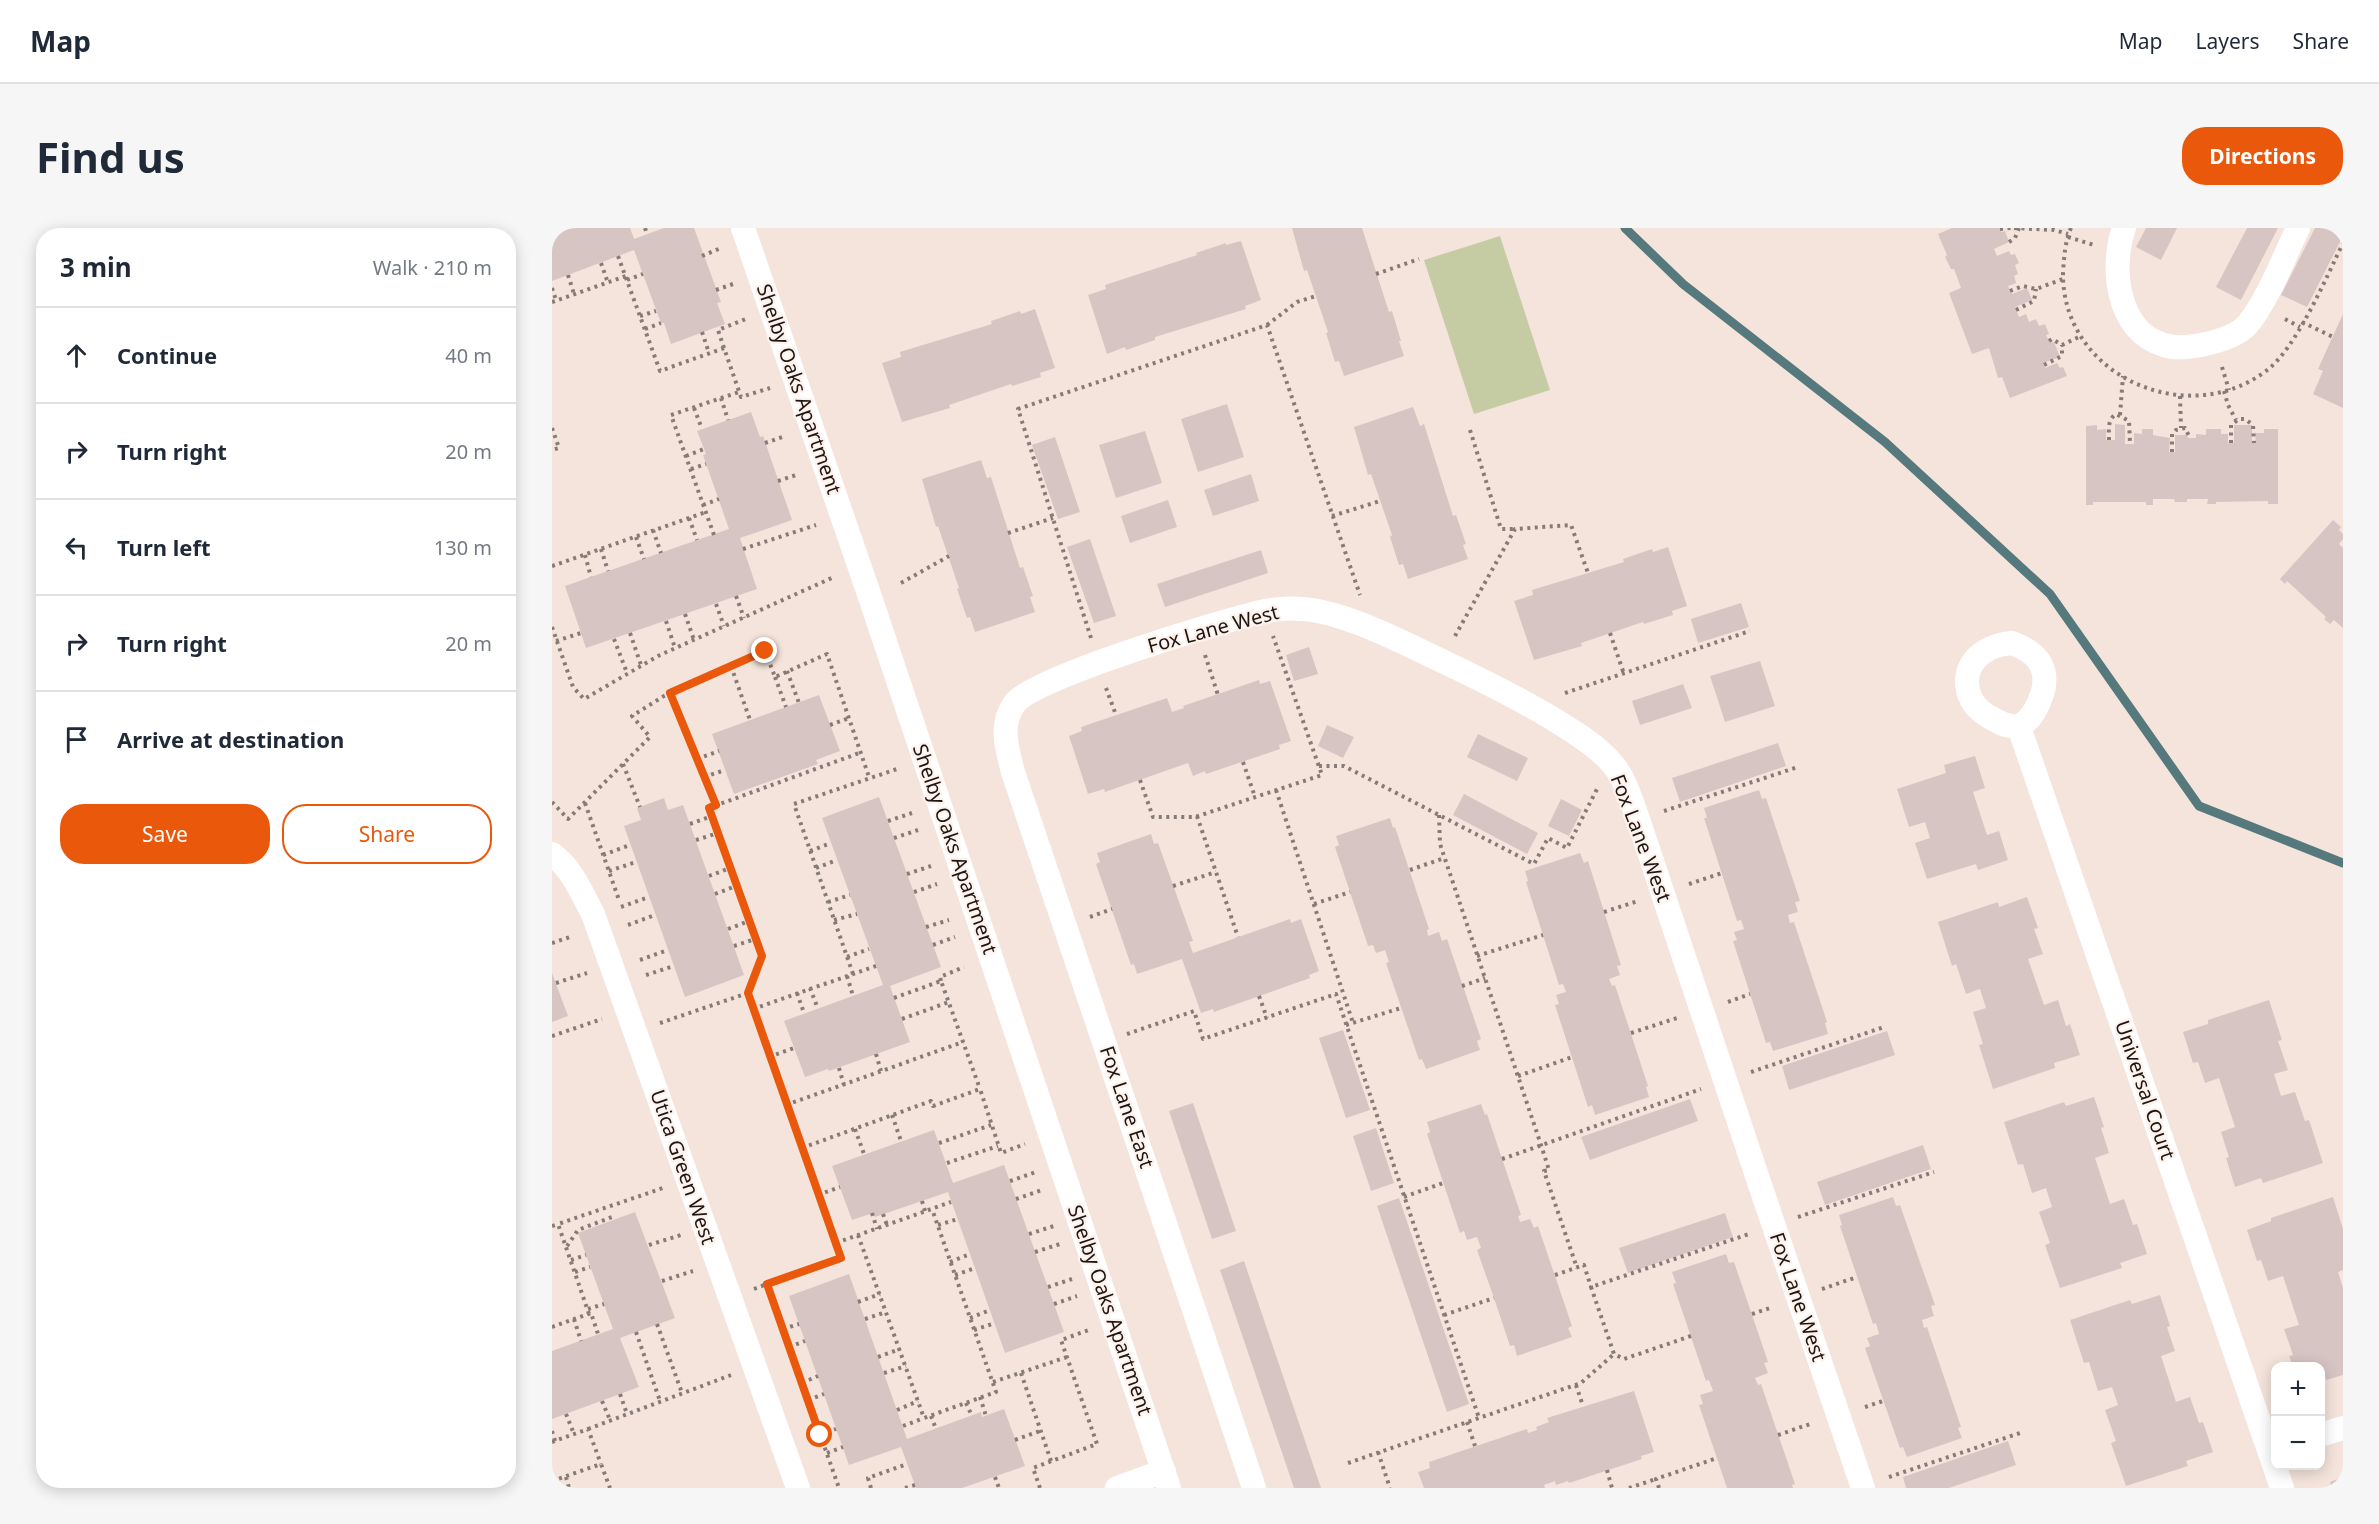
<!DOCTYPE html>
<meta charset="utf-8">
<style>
body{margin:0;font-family:"Noto Sans",sans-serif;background:#f6f6f7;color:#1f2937}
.controls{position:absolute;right:18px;bottom:18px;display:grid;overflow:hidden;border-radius:12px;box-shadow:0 3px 15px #0003}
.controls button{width:54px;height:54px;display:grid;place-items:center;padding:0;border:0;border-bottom:2px solid #e0e1e3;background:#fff;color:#1f2937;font:30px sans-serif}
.stop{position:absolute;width:18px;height:18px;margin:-14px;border:4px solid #ea580c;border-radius:50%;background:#fff}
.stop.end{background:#ea580c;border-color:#fff;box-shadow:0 2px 6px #0008}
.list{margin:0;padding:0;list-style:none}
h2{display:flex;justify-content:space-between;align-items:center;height:78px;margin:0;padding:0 24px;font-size:26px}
h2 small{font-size:20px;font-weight:400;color:#747a83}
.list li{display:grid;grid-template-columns:39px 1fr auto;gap:18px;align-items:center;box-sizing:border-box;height:96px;padding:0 24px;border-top:2px solid #e0e1e3}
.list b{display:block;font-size:22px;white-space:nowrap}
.list em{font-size:20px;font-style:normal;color:#747a83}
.actions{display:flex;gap:12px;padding:18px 24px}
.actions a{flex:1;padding:14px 0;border:2px solid #ea580c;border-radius:24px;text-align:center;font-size:21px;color:#ea580c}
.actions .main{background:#ea580c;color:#fff}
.icon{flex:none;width:33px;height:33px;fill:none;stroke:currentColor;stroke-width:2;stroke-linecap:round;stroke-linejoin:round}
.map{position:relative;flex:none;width:1791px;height:1260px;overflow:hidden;border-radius:24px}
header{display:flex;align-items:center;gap:36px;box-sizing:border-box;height:84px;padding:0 30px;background:#fff;border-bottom:2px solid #e0e1e3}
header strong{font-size:28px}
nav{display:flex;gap:33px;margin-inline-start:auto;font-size:21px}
.intro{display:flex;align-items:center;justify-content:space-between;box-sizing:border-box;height:144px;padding:0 36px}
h1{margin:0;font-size:42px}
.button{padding:15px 27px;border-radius:24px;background:#ea580c;color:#fff;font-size:21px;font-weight:700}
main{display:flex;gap:36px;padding:0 36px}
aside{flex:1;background:#fff;border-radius:24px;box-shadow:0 3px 15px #0003}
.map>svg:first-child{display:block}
.green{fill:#c5cca4}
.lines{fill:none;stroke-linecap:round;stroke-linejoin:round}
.stream{stroke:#55797c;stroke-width:9}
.building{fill:#d7c5c4}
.path{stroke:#867b76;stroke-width:4;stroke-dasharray:3 4.5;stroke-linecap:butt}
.street{stroke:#fff;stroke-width:24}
.route{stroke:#ea580c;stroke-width:8}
.labels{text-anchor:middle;stroke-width:4.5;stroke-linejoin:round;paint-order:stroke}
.street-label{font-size:20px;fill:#1c1714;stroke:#fff2ec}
</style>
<header>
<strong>Map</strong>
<nav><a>Map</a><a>Layers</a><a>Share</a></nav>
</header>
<div class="intro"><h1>Find us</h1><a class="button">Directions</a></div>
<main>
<aside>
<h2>3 min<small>Walk · 210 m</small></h2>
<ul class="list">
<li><svg class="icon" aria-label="ahead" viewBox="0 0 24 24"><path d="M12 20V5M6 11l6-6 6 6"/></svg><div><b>Continue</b></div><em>40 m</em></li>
<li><svg class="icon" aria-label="right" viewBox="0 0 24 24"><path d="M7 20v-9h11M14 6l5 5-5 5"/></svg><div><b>Turn right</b></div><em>20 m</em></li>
<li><svg class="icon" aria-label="left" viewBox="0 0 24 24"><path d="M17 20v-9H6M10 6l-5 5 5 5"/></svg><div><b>Turn left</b></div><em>130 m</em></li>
<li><svg class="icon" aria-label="right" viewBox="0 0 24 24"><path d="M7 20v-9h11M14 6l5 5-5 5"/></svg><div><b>Turn right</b></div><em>20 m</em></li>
<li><svg class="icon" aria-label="arrive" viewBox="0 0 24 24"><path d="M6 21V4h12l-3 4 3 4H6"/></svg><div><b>Arrive at destination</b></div></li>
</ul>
<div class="actions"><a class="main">Save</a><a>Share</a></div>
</aside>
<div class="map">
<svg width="1791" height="1260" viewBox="0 0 1791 1260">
<rect width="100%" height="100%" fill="#f4e4dc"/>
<!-- green -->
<path class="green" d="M948,8l50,154 -76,24 -50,-154z"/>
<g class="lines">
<!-- stream -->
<path class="stream" d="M1073,0l58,56 202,158 165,152 149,212 144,57"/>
</g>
<!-- building -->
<path class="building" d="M0,0h78l4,11 30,-11h30l27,74 -4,1 8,21 -54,20 -7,-21h-3l-27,-73 -82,31z
M740,0h70l27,84 3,-1 9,30h-2l5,15 -60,20 -5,-15 -4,1 -9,-29 2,-1 -21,-62 -3,1z
M1400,0h48l1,4 4,-1 4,11 -15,7 3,7 12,-5 2,4 4,-1 4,9 -4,2 3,9 -4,2 2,7 -8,3 4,8 15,-6 5,12 -17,7 4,10 7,-3 3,8 7,-3 3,7 6,-2 4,10 -3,1 4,8 4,-1 6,15 -17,6 2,5 12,-5 3,5 3,-1 4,9 -57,22 -8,-21 -4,1 -9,-30 -17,6 -23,-61 12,-5 -7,-19h-3l-6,-12 2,-2 -9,-21z
M1594,0h31l-16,32 -25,-13z
M1695,0h31l-37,72 -25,-13z
M1763,0h28v8l-36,71 -26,-12z
M689,13l20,59 -16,6 1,3 -91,28v3l-29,10 -1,-3 -18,7 -19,-59 18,-6 -1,-4 92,-30 -1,-2 30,-10v2z
M483,81l20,59 -15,5 1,4 -29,9 -1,-2 -62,21 1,3 -48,14 -20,-59 19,-6 -1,-5 92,-28 -1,-3 29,-10 1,3z
M1791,86v94l-30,-14 10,-23 -5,-2z
M675,176l17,53 -46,15 -17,-53z
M861,179l7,19 4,-2 29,92 3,-1 10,29 -3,1 5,14 -60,20 -5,-15 -4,1 -9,-28 2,-2 -21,-61 -3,1 -14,-48z
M199,184l9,25 3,-1 29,84 -52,18 17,51 -171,59 -21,-62 164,-57 -26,-74 3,-1 -9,-23z
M1563,196l10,1v19h9v-11l8,1v-5h11v6l17,3 -1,14h6v-17h12l1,3h8v-4l10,1v-6h15v5h7v9h6v-18h18v18h4l-1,-10h9v-4h14v75h-10v-3l-52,1v2h-9l1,-5h-21v3h-12l-1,-3h-21v6h-7v-3h-53v3h-7v-79l11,-1v5l9,-1v11h9z
M593,203l17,52 -46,15 -17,-53z
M503,209l25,75 -22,7 -26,-74z
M429,232l6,18 4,-1 29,91 3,-1 10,29 -3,1 5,15 -60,20 -5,-15 -3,1 -10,-29 2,-1 -21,-62 -2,1 -14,-48z
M699,246l8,27 -46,15 -9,-26z
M616,272l9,27 -47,16 -9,-27z
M1781,292l8,7 -2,3 4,4v5l-4,5 4,4v80l-9,-8 -4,4 -6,-5 2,-2 -39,-36 -2,3 -5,-5z
M538,311l26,77 -22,7 -27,-76z
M1116,319l19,59 -15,5 1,4 -29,9 -1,-2 -62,21 1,3 -48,14 -20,-59 19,-6 -1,-5 92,-28 -1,-3 29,-10 1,3z
M709,322l7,23 -103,34 -8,-23z
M1189,375l8,24 -51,16 -7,-24z
M757,419l9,27 -24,7 -8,-26z
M1208,433l15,45 -50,16 -15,-46z
M707,452l1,4 10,-3 21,60 -12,4 1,4 -74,25 -1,-3 -12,5 -5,-13 -83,29 -1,-3 -16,5 -19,-58 13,-5 -1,-4 86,-29 5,14 12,-4 -1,-2z
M1131,456l9,24 -52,17 -8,-24z
M267,467l21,56 -24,9 2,4 -84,30 -22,-60z
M775,497l27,12 -11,21 -25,-12z
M926,506l50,24 -11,23 -50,-24z
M1226,515l8,23 -106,36 -8,-24z
M1423,528l10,32 -12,4 14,43 12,-4 9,29 -30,10 -2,-6 -49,15 -12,-36 15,-5 -5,-16 -16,5 -12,-38 49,-16 -2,-8z
M1207,562l3,9 4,-1 34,103 -5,1 3,10 -10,3 2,8 4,-1 33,100 -2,1 3,11 -55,17 -3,-9 -4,1 -33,-102 4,-1 -3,-8 10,-3 -3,-9 -4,1 -33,-103h3l-3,-10z
M912,566l74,39 -11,21 -74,-39z
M327,569l62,170 -51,19 20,56 -81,29 -1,-2 -23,8 -21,-56 99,-36 -61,-167z
M112,570l4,12 15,-5 61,170 -59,22 -61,-171 17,-6 -4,-12z
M1009,571l21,11 -13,26 -21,-10z
M838,590l3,10 2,-1 34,102 -2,1 1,6 11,-4 3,9 5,-2 34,100 -4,2 3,9 -54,19 -4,-10 -3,1 -33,-97 3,-1 -4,-12 -9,3 -3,-8 -5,1 -33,-99 4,-2 -3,-9z
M599,606l3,10 4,-1 35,98 -4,1 4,11 97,-34 1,4 10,-4 18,52 -10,4 1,3 -96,34 -1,-3 -12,4 -19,-54 -45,15 -3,-10 -3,1 -35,-101 4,-2 -3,-9z
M1028,625l4,10 4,-2 33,104 -4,1 3,9 -11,4 3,7 3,-1 33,101 -2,1 3,10 -54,18 -3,-10 -4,2 -33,-102 4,-1 -3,-9 10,-3 -3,-8 -4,1 -33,-103 2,-1 -3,-10z
M1475,669l11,31 -4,1 9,25 -15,5 16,46 14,-5 8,26 4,-2 10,31 -26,8 1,5 -62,21 -14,-44 4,-1 -10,-32 13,-4 -6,-19 -14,5 -10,-30 -4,2 -14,-44 60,-20 1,5z
M0,745l16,43 -16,6z
M1717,772l13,40 -4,1 10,29 -14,4 7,22 14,-4 10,29 4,-1 14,43 -60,20 -2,-5 -26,9 -9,-29 3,-1 -8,-25 14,-5 -16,-49 -14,5 -7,-21 -5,1 -10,-31 25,-8v-4z
M791,802l27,80 -24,8 -27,-80z
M1335,803l8,24 -106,35 -7,-24z
M1542,869l10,30 -3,1 8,25 -14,5 15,46 14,-5 9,26 4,-1 10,30 -27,9 2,5 -62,20 -15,-43 5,-2 -11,-31 13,-5 -6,-19 -14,5 -9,-29 -5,1 -14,-43 60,-20 2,4z
M1138,871l8,22 -108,39 -9,-23z
M641,875l43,128 -24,8 -43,-128z
M929,876l4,11 2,-1 34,101 -3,1 2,6 10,-3 4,9 4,-2 34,100 -4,2 4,9 -55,19 -3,-11 -4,1 -16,-48 -17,-48 4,-2 -4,-11 -10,3 -3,-9 -4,2 -33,-99 3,-2 -3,-10z
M824,900l18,55 -23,8 -18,-55z
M382,902l19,53 51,-18 60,167 -59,21 -57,-161 -73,25 -2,-4 -21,7 -20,-54z
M1371,917l8,24 -106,36 -8,-23z
M1341,969l3,9 4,-1 35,100 -4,1 3,10 -12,4 2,8 3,-1 34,100 -3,1 4,10 -55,19 -4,-10 -3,1 -35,-100 5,-2 -3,-8 12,-4 -3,-11 -3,1 -33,-98 2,-1 -3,-10z
M1781,969l10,32v41l-5,2 5,16v87l-17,5 -1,-5 -5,2v-11h-27l-4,-10 4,-1 -9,-26 15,-4 -16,-49 -15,5 -7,-21 -4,1 -10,-31 24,-9v-3z
M847,970l70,206 -22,8 -70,-206z
M83,984l40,106 -55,20 19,49 -87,32v-68l61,-22 -35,-96z
M1173,985l8,24 -105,36 -9,-25z
M1174,1026l3,9 5,-1 34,100 -4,1 4,10 -13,5 3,7 3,-1 34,100 -3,1 1,3h-66l-28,-83 4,-1 -3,-9 13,-4 -4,-11 -3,1 -33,-97 3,-1 -4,-11z
M692,1033l77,227h-27l-74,-218z
M297,1046l58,165 74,-27 1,5 22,-8 21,57 -63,22h-46l-15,-41 -52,18 -60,-169z
M1608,1067l10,31 -3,1 8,24 -14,5 15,46 14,-5 9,26 4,-1 10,30 -27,9 2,5 -62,20 -15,-43 5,-2 -11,-31 13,-5 -6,-18 -14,4 -9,-29 -5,1 -14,-43 60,-20 2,4z
M1082,1163l20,61 -13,4 1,3 -73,24 -1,-2 -12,4 -1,-4 -11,4 1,3h-121l-6,-16 12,-4 -1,-6 98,-33 1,4 9,-3 -1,-3 13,-5 -2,-4z
M1456,1213l8,24 -67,23h-43l-3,-11z
M1791,1249v11h-11l-2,-6z"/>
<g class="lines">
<!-- path -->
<path class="path" d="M93,0l2,6
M1462,0l40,2 14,4
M1519,0c-6,14 -7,29 -8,45 -1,102 123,158 203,98 30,-22 60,-93 77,-128
M1448,1l12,-1
M1516,9l26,8
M1457,14l6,-4 4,-10
M66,28l42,115 64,-23 17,49 29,-9
M150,28l19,-8
M49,35l7,20
M824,46l43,-15
M16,47l6,19
M75,52l16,-6
M0,60l4,12
M164,62l17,-6
M1458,63l13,-5 13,3 27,-10
M0,74l74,-26
M1464,82l18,-9 2,-12
M88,88l16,-5
M1733,91l15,8
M1750,94l31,15
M715,97l30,-23 19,-6
M93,101l16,-6
M150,104l7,21
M1497,113l3,-2 10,6 19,-9
M172,120l-6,-18 28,-11
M1492,137l18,-9v-11
M1670,139l7,23
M1672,163l4,14 8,15
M1628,168l1,32
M169,170l7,22
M142,180l8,21
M1568,187l3,-39
M0,200l7,20 -7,2
M918,202l31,99h14
M1557,212c0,-10 -2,-20 7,-26l13,7 1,22
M213,215l20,-7
M1679,215v-18l8,-6h6l8,6 1,18
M1620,224v-18l4,-4 9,-2 5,10
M134,228l18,-7
M139,241l15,-5
M226,253l21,-7
M151,277l16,-6
M780,288l48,-15
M137,290l8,22
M101,302l8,23
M456,305l45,-15
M162,307l-43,-120 68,-23
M84,309l8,22
M49,321l7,22
M191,321l73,-24
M33,327l6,22
M0,338l154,-54
M349,355l48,-27
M184,368l8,22
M164,376l8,22
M133,386l9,26
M114,393l9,27
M0,399l21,60 11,12 76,-44 174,-78
M78,405l11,32
M1058,405l14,41
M903,408l60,-107 56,-4 17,48
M539,410l-73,-229 249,-84 93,270
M62,411l13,34
M4,413l25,-8
M653,427l13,40
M179,438l19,54
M235,443l12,32
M223,449l11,30
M554,460l10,27
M118,465l46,112
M1013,465l185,-62
M278,497l19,-7
M145,531l22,-8
M691,534l12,35
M71,536l17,43
M767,538h25l190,98 14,-26 19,10 30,-59
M152,549l21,-7
M588,552l13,37h42l127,-42 -49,-139
M724,562l77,233
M0,574l16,17 82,-82 -18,-21 32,-20 101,-45 10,26 52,-23 42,123
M33,575l34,97
M1112,583l134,-44
M887,587l1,29 101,301 8,25 -5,1 33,97
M645,588l41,121
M336,593l24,-8
M138,596l22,-8
M342,610l24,-8
M144,612l22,-7
M258,623l21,-8
M51,627l27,-10
M264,640l21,-8
M858,642l34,-12
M57,643l27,-9
M355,646l24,-8
M157,648l21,-8
M1137,656l33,-11
M621,658l43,-14
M362,664l23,-8
M163,666l21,-8
M276,674l22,-7
M762,676l36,-12
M69,679l28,-10
M1052,684l34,-11
M538,689l22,-8
M282,692l23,-6
M76,697l27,-10
M374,699l23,-7
M176,701l21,-8
M0,715l21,-7
M381,717l22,-8
M182,718l21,-7
M925,728l66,-21
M295,729l22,-8
M88,732l28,-10
M301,746l-59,-170 103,-35
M94,747l28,-9
M295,748l6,20
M389,753l-1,-4 24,-10
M4,755l31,-10
M910,758l23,-8
M258,760l8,21
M196,765l14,-37 -53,-148 153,-56
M245,765l7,20
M707,768l8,22
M342,770l47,-17 39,108
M1176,774l22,-8
M201,781l123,-43
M350,791l47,-17
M108,795l88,-30 93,265 -74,26
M794,797l55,-17
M1079,805l46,-15
M575,806l67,-23 9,28 133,-45 143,424
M0,808l50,-17
M324,826l5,17
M217,829l25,-9
M287,840l5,17
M1199,844l133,-45
M966,848l54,-19
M234,877l177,-63
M340,887l9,26
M303,901l9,25
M387,915l52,-18
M250,920l129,-47 2,5 47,-17 21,64 24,-9
M950,931l199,-70
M395,935l51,-17
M458,953l26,-9
M266,967l22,-8
M852,969l39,-14
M464,971l26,-9
M370,973l3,10
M320,985l5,16
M331,986l4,11
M1246,989l136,-45
M386,997l20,-6
M0,998l6,-2
M477,1006l25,-8
M306,1007l66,183 72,-26 -64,-183
M284,1015l115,-41
M97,1017l32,-10
M15,1018l11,-16 34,-13 1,3
M483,1024l25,-8
M19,1032l15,-5
M398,1034l20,-8
M23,1044l15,-5
M403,1047l20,-7
M1003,1047l29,-10 7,22
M110,1053l31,-10
M496,1059l24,-8
M202,1061l13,-5 72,204
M1270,1061l35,-12
M306,1074l22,-8
M502,1076l23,-8
M36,1081l16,-5
M37,1086l-31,-90 105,-36
M1200,1086l21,-7
M892,1087l50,-17
M418,1090l20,-8
M22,1091l7,22
M313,1091l21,-7
M105,1096l25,69
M0,1099l39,-14 7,21
M231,1101l16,-5
M422,1102l21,-7
M84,1104l24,69
M1139,1108l-67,23 -10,-5 -23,-67 158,-53
M237,1119l16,-6
M326,1129l22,-8
M332,1145l22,-7
M469,1145l30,88
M441,1154l74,-25
M250,1155l16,-7
M1024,1157l7,21
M68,1166l7,20
M428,1169l6,19
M256,1172l16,-6
M50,1173l8,19
M414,1175l6,13
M1313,1179l18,-6
M345,1182l21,-9
M14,1186l8,20
M379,1188l5,13
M915,1194l8,24
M351,1198l21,-8
M36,1201l143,-54
M0,1203l3,10
M268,1207l16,-6
M1226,1207l35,-12
M463,1212l25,-9
M0,1214l36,-13 13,35
M826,1224l12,36
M275,1225l16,-6
M796,1235l233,-80 33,-29
M1055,1242l5,18
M14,1249l3,11
M443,1249l4,11
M1337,1249l131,-44
M0,1253l49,-17 9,24
M319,1260l-3,-10 39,-14
M353,1260l10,-3
M488,1260l-7,-20 64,-24 -36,-104 28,-10
M1077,1260l27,-9
M1107,1260l-3,-9 61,-21"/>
<!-- street -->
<path class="street" d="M191,0l127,369 299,891
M1572,0c-14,39 -7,104 40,117 12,4 25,2 37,0 15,-3 35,-8 46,-20 20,-23 37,-68 51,-97
M1460,415c36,13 40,38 22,69 -4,6 -10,13 -17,14 -9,1 -15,-2 -22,-6 -10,-5 -19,-11 -24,-21 -14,-32 11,-54 41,-56z
M1467,499l263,761
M0,626c20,14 30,40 41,60l205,574
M1768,1207l23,-7
M565,1260l47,-17
M702,1260l-241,-716c-6,-23 -14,-48 2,-69 20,-26 207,-82 246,-91 13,-3 28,-4 41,-3 41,2 102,34 140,52 40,19 79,38 116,61 18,11 37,23 51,38 15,15 21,37 28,56l123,369 103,303"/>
</g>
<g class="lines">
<!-- route -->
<path class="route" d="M213,423l-95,42 46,112 -7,3 53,148 -14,37 93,265 -74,26 53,151"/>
</g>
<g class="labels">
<!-- street labels -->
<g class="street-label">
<text transform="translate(247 161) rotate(71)" y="7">Shelby Oaks Apartment</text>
<text transform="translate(661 401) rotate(-15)" y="7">Fox Lane West</text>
<text transform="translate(1089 610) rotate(69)" y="7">Fox Lane West</text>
<text transform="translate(403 621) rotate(71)" y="7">Shelby Oaks Apartment</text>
<text transform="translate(1593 862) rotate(71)" y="7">Universal Court</text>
<text transform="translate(575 879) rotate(71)" y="7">Fox Lane East</text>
<text transform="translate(131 939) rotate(71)" y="7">Utica Green West</text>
<text transform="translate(1246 1069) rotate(71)" y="7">Fox Lane West</text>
<text transform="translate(558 1082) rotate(71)" y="7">Shelby Oaks Apartment</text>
</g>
</g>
</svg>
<div class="controls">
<button>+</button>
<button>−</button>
</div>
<div class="stop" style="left:268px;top:1207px"></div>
<div class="stop end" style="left:213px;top:423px"></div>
</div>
</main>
